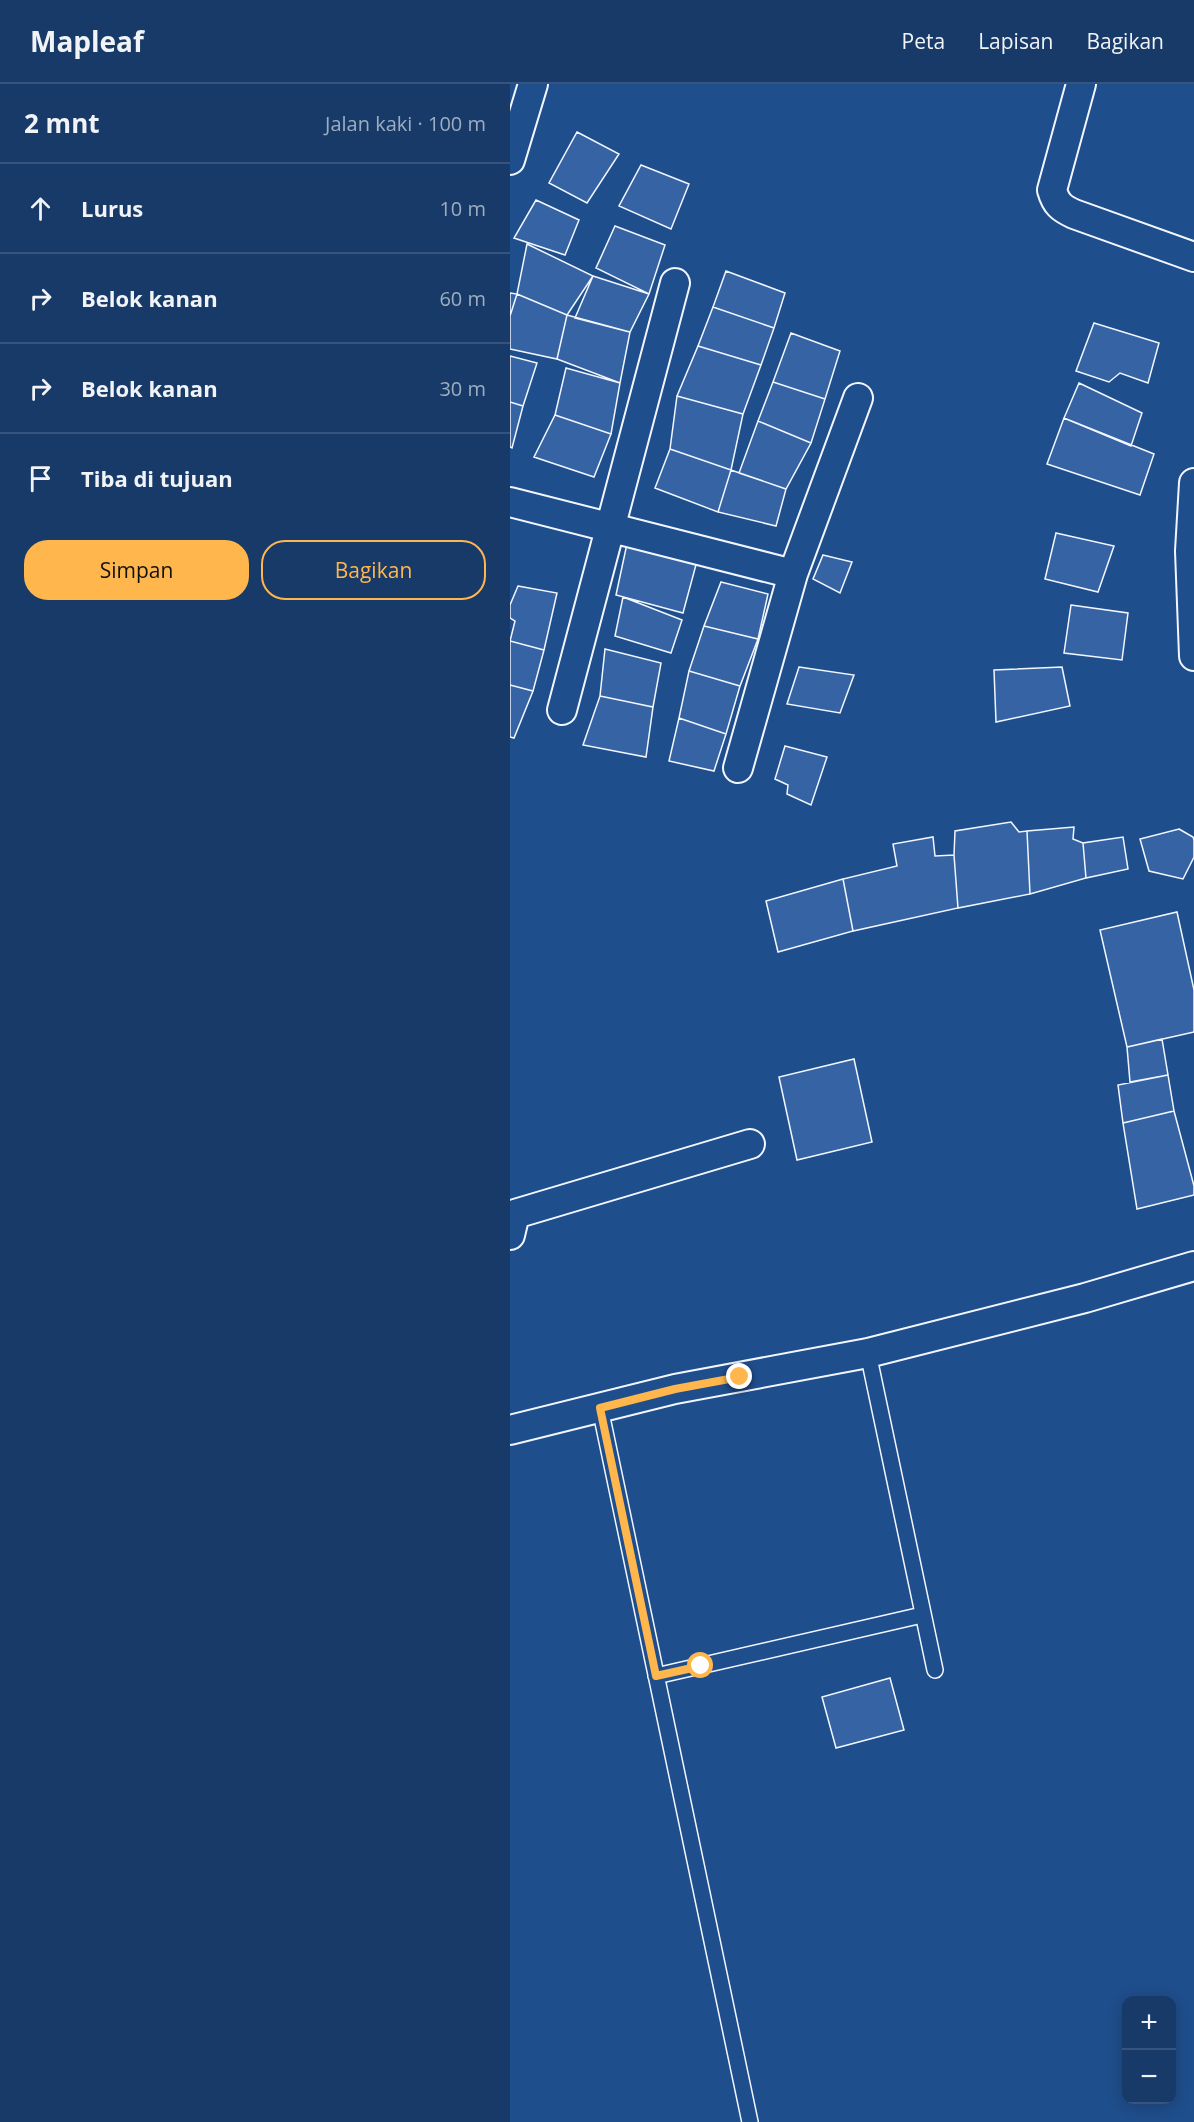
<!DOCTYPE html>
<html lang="id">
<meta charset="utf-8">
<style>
body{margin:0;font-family:"Open Sans",sans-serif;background:#244571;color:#f1f3f6}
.controls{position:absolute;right:18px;bottom:18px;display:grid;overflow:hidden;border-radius:12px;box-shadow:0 3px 15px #0003}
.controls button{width:54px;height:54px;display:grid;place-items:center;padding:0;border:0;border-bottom:2px solid #36547d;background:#173a69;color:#f1f3f6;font:30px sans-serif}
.stop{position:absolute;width:18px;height:18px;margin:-14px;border:4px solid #ffb74d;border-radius:50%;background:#fff}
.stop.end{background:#ffb74d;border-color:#fff;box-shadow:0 2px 6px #0008}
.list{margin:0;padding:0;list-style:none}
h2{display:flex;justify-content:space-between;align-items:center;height:78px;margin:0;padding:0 24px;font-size:26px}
h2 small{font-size:20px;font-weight:400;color:#9eadc0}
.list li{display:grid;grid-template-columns:39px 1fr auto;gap:18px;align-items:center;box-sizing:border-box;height:90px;padding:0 24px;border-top:2px solid #36547d}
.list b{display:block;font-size:22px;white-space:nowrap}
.list em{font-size:20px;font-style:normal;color:#9eadc0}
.actions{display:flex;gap:12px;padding:18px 24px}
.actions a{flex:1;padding:14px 0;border:2px solid #ffb74d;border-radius:24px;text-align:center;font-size:21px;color:#ffb74d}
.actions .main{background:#ffb74d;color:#111}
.icon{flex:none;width:33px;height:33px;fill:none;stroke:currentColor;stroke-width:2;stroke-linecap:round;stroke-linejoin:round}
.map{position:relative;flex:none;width:684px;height:2038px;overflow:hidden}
header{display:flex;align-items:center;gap:36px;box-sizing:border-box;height:84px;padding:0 30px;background:#173a69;border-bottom:2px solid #36547d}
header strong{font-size:28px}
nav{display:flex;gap:33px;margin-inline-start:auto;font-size:21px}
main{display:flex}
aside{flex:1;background:#173a69}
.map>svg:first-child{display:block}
.building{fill:#3563a3;stroke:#f2f6ff;stroke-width:1.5}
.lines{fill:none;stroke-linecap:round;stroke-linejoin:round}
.lane-casing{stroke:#f2f6ff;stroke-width:18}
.street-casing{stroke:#f2f6ff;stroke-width:32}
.lane{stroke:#1f4e8c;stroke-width:15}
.street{stroke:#1f4e8c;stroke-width:28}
.route{stroke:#ffb74d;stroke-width:8}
</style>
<header>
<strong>Mapleaf</strong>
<nav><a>Peta</a><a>Lapisan</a><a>Bagikan</a></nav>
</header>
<main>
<aside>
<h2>2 mnt<small>Jalan kaki · 100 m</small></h2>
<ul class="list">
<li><svg class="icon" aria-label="ahead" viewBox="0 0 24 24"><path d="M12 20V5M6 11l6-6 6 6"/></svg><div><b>Lurus</b></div><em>10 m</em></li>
<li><svg class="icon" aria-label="right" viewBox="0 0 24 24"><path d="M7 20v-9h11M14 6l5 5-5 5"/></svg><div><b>Belok kanan</b></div><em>60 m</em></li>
<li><svg class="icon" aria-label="right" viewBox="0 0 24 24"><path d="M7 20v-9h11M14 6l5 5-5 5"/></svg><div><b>Belok kanan</b></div><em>30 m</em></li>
<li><svg class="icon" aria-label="arrive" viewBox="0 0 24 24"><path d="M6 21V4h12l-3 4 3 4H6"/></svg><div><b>Tiba di tujuan</b></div></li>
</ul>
<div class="actions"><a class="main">Simpan</a><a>Bagikan</a></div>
</aside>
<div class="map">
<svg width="684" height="2038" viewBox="0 0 684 2038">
<rect width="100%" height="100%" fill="#1f4e8c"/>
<!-- building -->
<path class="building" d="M67,48l42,22 -32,49 -38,-20z
M131,81l48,19 -18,45 -52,-23z
M26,116l43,20 -14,35 -51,-17z
M105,142l50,19 -16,49 -53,-26z
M17,160l66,32 -26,39 -50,-21z
M216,187l59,22 -11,35 -61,-21z
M83,192l56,18 -19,38 -55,-14z
M0,209l7,1 -7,22z
M7,210l50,21 -10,44 -47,-10v-33z
M203,223l61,21 -13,37 -63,-19z
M57,231l63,17 -10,51 -63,-24z
M584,239l65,20 -11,40 -28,-10 -11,9 -33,-11z
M281,249l49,18 -15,48 -52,-17z
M188,262l63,19 -18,49 -66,-18z
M0,272l27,7 -14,43 -13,-4z
M56,284l54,15 -9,51 -56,-19z
M263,298l52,17 -14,44 -53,-22z
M569,299l63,30 -11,33 -67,-28z
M167,312l66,18 -12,56 -61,-21z
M0,318l13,4 -11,42 -2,-1z
M45,331l56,19 -17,43 -60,-20z
M554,334l90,36 -14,41 -93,-31z
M248,337l53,22 -25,46 -47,-16z
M160,365l61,21 -13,42 -63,-24z
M221,386l55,19 -10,37 -58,-14z
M546,449l58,13 -16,46 -53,-13z
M118,455l69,22 -14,52 -67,-18z
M313,471l29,7 -12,31 -27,-14z
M211,498l47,12 -10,45 -54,-13z
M8,502l39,7 -13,57 -34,-9 5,-20 -5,-3v-13z
M113,513l59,23 -11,33 -56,-17z
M561,521l57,8 -6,47 -58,-7z
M194,542l54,13 -18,47 -51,-15z
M0,557l34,9 -11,41 -23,-6z
M95,565l56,14 -8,44 -53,-11z
M289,583l55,8 -14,38 -53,-9z
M552,583l8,39 -74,16 -2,-52z
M179,587l51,15 -14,48 -47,-16z
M0,601l23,6 -19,47 -4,-1z
M90,612l53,11 -7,50 -63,-12z
M169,634l47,16 -12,37 -45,-10z
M275,662l42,11 -16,48 -24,-11 1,-9 -13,-6z
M501,738l8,10 8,-1 3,63 -72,14 -4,-53 1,-24z
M564,743l-1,12 10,4 3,35 -56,16 -3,-63z
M669,745l14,8 1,3v17l-11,22 -34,-8 -9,-32z
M423,753l2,19 19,-1 4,53 -105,23 -10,-52 54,-13 -4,-22z
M613,753l5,32 -42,9 -3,-35z
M333,795l10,52 -75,21 -12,-51z
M667,828l17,78v42l-67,15 -27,-117z
M652,955l6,36 -38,7 -3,-35z
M344,975l18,83 -75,18 -18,-83z
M658,991l6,36 -51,12 -5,-38z
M664,1027l20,75v9l-57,14 -14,-86z
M380,1594l14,52 -68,18 -14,-51z"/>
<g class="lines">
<defs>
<path id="lane" d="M358,1269l67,317
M90,1324l150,714
M146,1592l266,-61"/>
<path id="street" d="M571,0l-29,106c4,14 9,18 22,24l120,43
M0,76l23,-76
M684,399l-4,68 4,105
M0,418l283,72
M52,626l113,-427
M228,684l55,-194 65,-176
M0,1151l5,-21 235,-70
M0,1346l165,-41 193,-36 217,-55 109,-32"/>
</defs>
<!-- lane casing -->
<use href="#lane" class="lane-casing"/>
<!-- street casing -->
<use href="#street" class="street-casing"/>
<!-- lane -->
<use href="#lane" class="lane"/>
<!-- street -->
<use href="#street" class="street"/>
</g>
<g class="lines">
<!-- route -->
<path class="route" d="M191,1582l-45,10 -56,-268 75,-19 65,-12"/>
</g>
</svg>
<div class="controls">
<button>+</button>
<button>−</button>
</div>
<div class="stop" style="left:191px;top:1582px"></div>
<div class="stop end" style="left:230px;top:1293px"></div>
</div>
</main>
